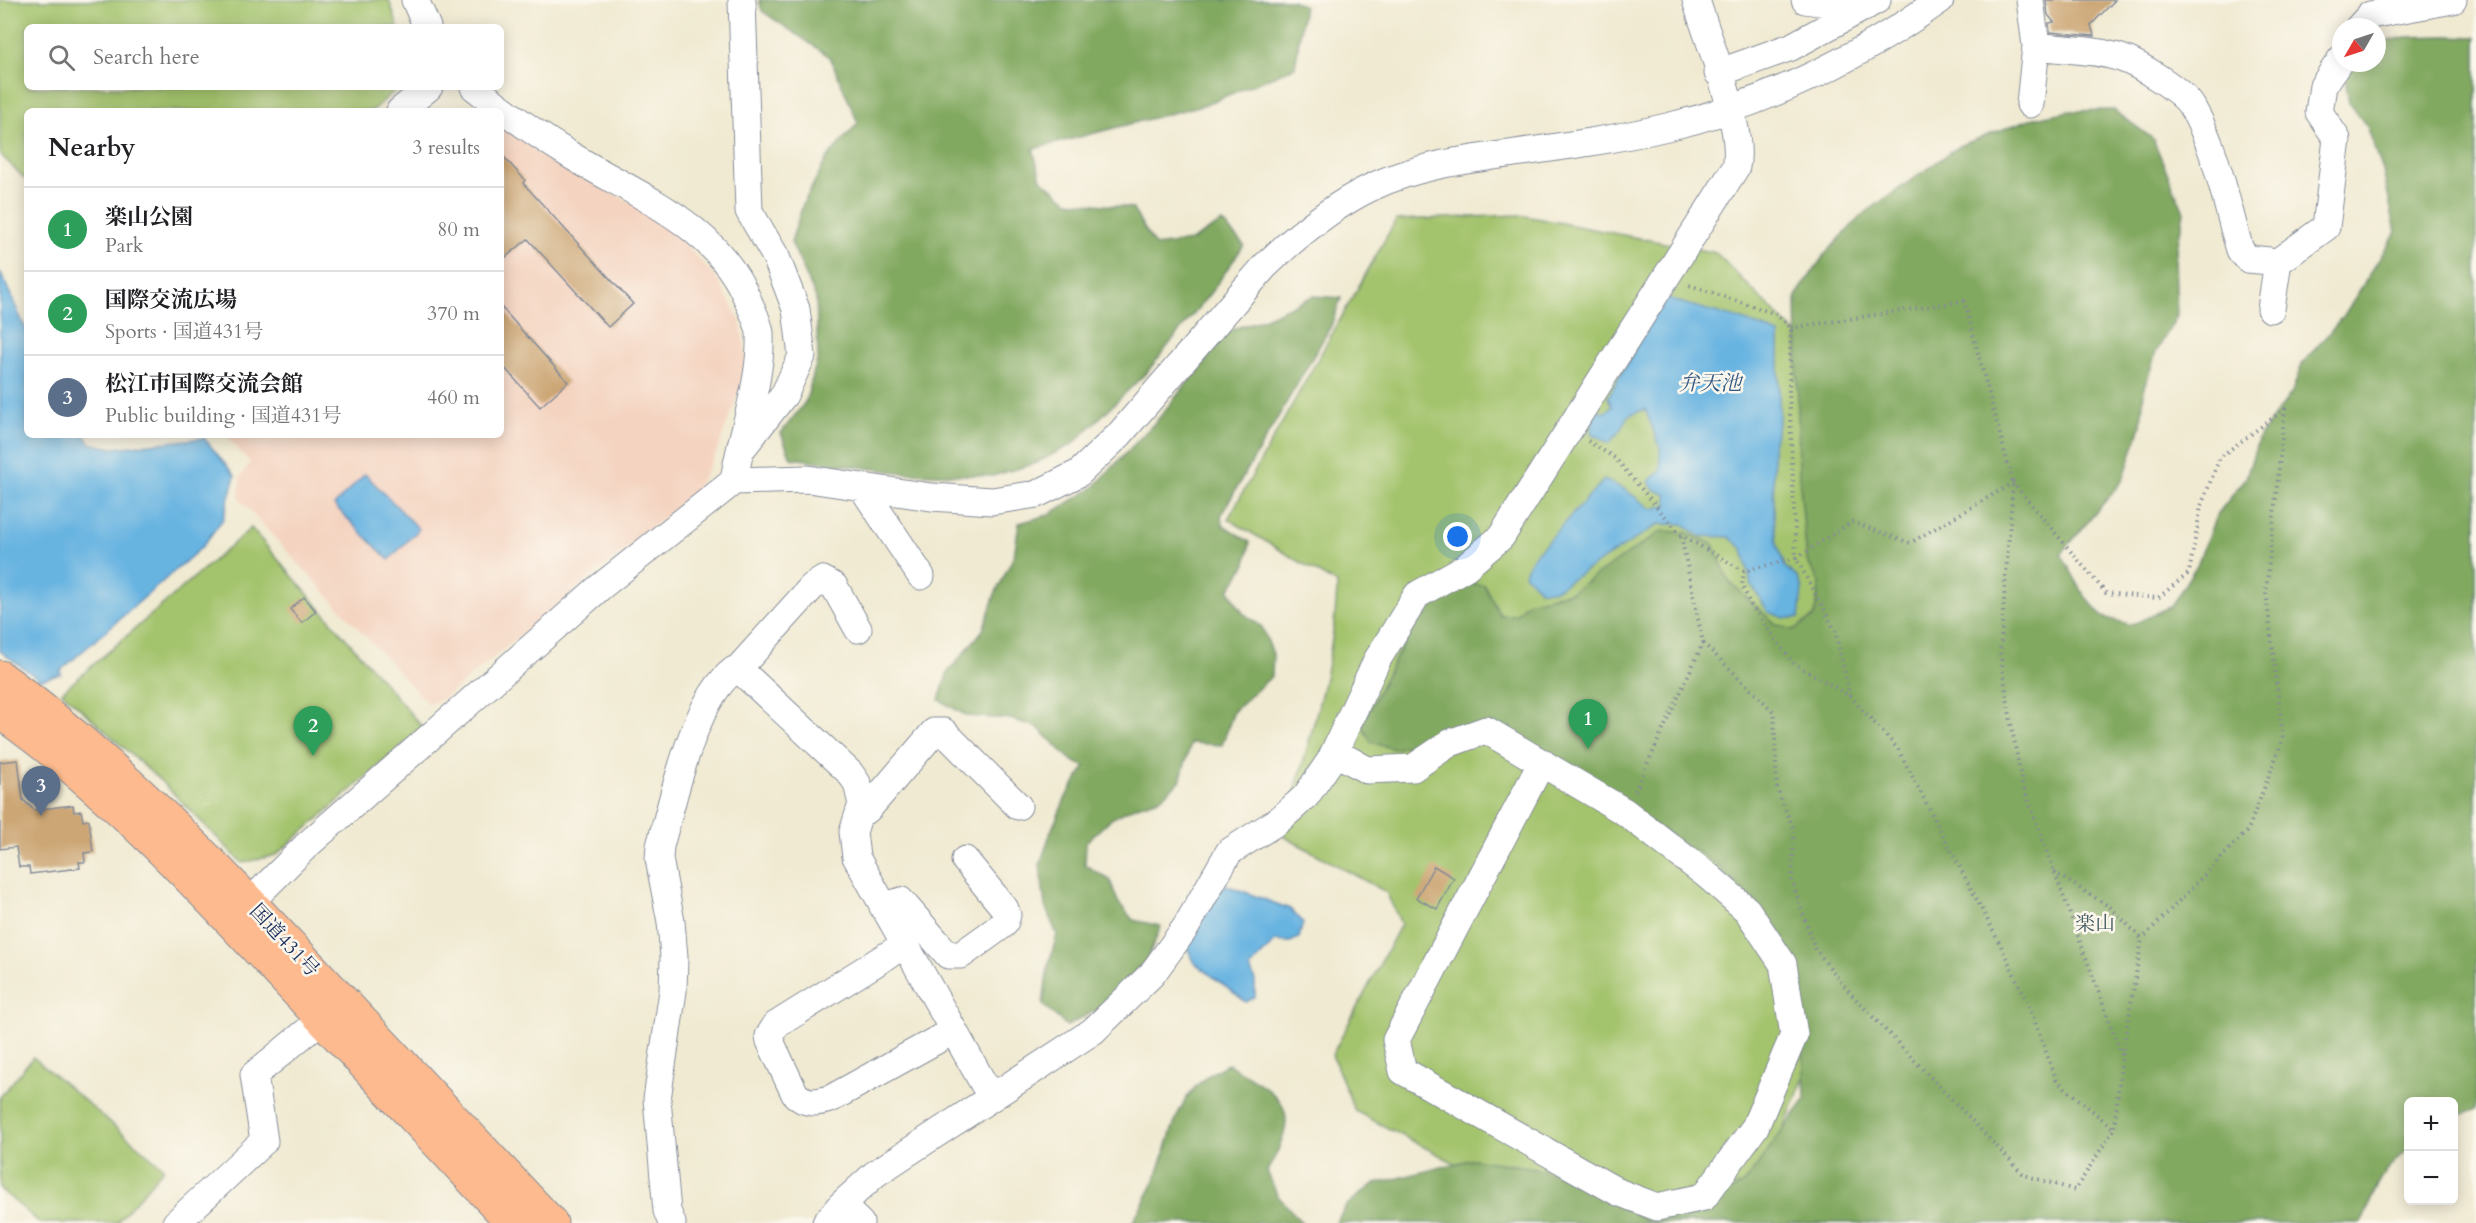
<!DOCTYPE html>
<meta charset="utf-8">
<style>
body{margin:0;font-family:Cardo,"Noto Serif JP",serif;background:#f2f2f2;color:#202124}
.controls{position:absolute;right:18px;bottom:18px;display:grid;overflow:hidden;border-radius:9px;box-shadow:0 3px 15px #0003}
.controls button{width:54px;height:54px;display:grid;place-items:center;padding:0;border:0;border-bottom:2px solid #e0e0e0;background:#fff;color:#202124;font:30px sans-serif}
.compass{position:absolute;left:2332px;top:18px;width:54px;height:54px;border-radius:50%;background:#fff;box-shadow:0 3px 15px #0003;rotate:231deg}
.you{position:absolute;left:1458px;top:537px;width:21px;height:21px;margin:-15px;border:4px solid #fff;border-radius:50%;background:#1a73e8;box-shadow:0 0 0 9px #1a73e833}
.badge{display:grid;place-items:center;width:39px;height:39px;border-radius:50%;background:#1a73e8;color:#fff;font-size:20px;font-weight:700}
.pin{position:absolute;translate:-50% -50px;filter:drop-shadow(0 2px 3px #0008)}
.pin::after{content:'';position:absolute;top:32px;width:21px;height:18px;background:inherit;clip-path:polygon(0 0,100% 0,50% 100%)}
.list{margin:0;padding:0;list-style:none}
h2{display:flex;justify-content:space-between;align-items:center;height:78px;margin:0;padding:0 24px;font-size:26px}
h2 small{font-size:20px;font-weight:400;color:#757577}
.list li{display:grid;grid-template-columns:39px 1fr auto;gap:18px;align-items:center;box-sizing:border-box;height:84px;padding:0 24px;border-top:2px solid #e0e0e0}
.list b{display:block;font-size:22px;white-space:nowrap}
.list p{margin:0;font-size:20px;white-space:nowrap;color:#757577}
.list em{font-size:20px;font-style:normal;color:#757577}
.icon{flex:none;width:33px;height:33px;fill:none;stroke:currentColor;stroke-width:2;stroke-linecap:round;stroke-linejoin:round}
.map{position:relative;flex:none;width:2476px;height:1223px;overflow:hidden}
.search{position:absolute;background:#fff;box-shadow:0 3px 15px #0003;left:24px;top:24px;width:480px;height:66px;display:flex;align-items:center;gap:15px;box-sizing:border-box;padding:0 21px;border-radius:9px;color:#757577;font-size:22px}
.panel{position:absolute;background:#fff;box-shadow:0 3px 15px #0003;left:24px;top:108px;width:480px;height:330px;border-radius:9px}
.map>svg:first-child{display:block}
.built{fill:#f4d3c0}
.green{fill:#a3c36c;stroke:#5f7965;stroke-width:1.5}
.forest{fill:#82a960;stroke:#4e6c5f;stroke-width:1.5}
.water{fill:#67b4e1;stroke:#4172a0;stroke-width:1.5}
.building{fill:#cca675}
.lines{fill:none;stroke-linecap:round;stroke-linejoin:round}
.minor-casing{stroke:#868c98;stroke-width:29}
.highway-casing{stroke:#868c98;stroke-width:35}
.path{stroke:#868c98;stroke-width:4;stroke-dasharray:1.5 4.5;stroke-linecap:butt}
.minor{stroke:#fff;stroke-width:27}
.highway{stroke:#fcba8e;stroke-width:33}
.labels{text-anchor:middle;stroke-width:5;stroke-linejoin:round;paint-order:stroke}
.park-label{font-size:20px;fill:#445b62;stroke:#fbf7ec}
.street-label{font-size:20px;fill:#1b2f5e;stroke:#fbf7ec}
.water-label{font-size:21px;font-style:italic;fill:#325785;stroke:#fbf7ec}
</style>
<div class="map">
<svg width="2476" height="1223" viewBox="0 0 2476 1223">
<rect width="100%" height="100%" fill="#fbf7ec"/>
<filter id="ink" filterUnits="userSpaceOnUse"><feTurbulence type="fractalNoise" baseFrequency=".0167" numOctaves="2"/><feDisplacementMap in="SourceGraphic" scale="12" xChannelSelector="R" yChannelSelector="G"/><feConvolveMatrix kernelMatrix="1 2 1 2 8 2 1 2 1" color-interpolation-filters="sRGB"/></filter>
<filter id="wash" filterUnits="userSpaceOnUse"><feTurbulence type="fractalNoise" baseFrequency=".008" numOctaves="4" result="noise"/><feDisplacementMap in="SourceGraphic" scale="24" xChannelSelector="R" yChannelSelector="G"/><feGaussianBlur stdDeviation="1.35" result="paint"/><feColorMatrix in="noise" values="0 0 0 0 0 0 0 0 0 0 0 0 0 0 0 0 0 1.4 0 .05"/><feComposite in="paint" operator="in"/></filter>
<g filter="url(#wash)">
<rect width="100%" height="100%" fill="#f0ead2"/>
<!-- built -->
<path class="built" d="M501,124l48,38 87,43 29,20 50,51 25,44 8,48 -31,83 -22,41 -251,206 -16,6 -189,-205 1,-22 10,-14 -24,-28h275z"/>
<!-- green -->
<path class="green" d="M0,0h389l9,27h-371v60h372l-27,24h-345v70l-27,-27z
M1520,215l196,38 129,130 -25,654 -53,134 -53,52h-145l-214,-112 -23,-56 69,-131 -15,-32 -103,-56c21,-82 52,-167 54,-252l-109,-65 168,-299z
M251,528l172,200 -147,127 -34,8 -77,-78 -103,-93z
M33,1057l131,111 -47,55h-77l-40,-34v-92z"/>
<!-- forest -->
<path class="forest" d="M759,0h533l12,6 -9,61 -88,37 -174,45 8,30 27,22 64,7 23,38 36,-5 31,-19 22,23 -29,42 -68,85 -74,72 -37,19 -43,13 -88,-3 -114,-15 -10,-25 25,-32 12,-44 -2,-59 -25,-56 12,-38 24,-46 31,-35 -28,-66 -68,-46z
M2446,36l30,1v1072l-22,9v-16h-46v47c-24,19 -36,45 -46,74h-1026l10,-17 26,-21 101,-26 62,9 52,16 61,38 43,-7 53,-32 61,-83 -3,-81 -46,-117 -43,-40 -221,-139 -98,26 -23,-7 -9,-16c16,-36 51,-107 79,-132 6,-5 14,-9 20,-13l23,4 16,30h15l13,-13 43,-10 91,-61 23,1 28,12 16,37 46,43 18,6 21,-13 6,-34 -13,-22 -8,-87 -3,-178 29,-42 37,-39 99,-70 69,-26 40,-8 44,-1 39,29 31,73 -9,47 2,57 -21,36 -12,38 -3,36 -18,54 -62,74 24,42 18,21 29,8 39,-19 26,-41 19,-49 30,-38 13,-41 33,-45 10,-28 41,-47 53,-85 -13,-61 -16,-45 -18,-22 -4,-27 8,-14h24v-19l28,-7z
M1313,296l28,2 -10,28 -110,189 2,10 27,17 -4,22 -17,26 13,22 20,15 11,27 -1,22 -38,35 -12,34 -31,-2 -11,38 -21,18 -25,8 -23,12 -25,23 -1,23 25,15 8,22 15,18 28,6 -13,32 -44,48 -37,20 -24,-21 5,-39 9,-31 -12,-29 -5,-41 11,-34 16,-36 18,-28 -14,-7 -34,-33 -27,-8 -43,-3 -28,-16 9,-28 35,-42 12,-36 19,-38 5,-33 29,-8 45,-27 66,-70 71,-88 31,-10z
M1228,1064c55,33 77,42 39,107l10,24 25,28h-170c8,-15 18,-30 24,-46 20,-50 18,-87 72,-113z"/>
<!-- water -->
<path class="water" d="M0,271l27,61v103h58l5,8 23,5 91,-10 31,38 -12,43 -21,28 -142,124 1,3 -21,6 -40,-29z
M1664,298l76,21 39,15v87l-6,24 1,71 3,28 8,23 13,11 4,11 -3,29h-14l-17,-6 -17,-28 -8,-35 -14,-12 -29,-1 -17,-12h-24l-104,66h-14l-17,-16 8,-16 72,-78 20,9 28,20 15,-4v-10l-14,-6 -4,-8 12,-11 -1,-23 -15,-38 -16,6 -9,16 -11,12 -18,-10 4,-23 11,2 6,-5 -4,-10z
M365,474l54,55 -30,31 -55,-55z
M1226,885l64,24 13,13 -4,16 -9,4 -15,-1 -25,27 5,13v16l-9,5 -51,-39 -8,-15 31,-57z"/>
<g id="blocks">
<!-- building -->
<path class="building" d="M2046,0h69l-24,25 3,11 -44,-4 -1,-9 5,-1 -6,-7z
M501,154l24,26 -2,3 110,121 -25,23 -80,-88 -27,22z
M501,307l67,75 -28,25 -39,-43z
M304,597l12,14 -14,12 -12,-14z
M18,760l5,40 11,10 39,-5 1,7 7,-1 2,10 6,-1 4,32 -9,1 1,9h-6l1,6 -50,6 -1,-7h-10l-3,-20 -16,2v-87z
M1434,866l20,12 -17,31 -21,-11z"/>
</g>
</g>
<g filter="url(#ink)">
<use href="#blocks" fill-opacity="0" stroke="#868c98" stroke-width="1.5"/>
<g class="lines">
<defs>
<path id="minor" d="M415,0l12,27
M742,0l7,211 27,46 20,52 6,47 -18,39 -40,51
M1805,0l59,8
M2359,27l11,-12 83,-15
M2036,46c27,4 59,3 85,12 18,6 62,33 71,49 25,43 34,96 48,143l8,9 22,2 7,7 -6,41
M1718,73l73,-26 86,-47
M474,87c30,24 60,46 93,66 67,42 151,70 182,150 4,9 10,21 11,30 2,50 -19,100 -26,148
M2030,104l6,-58 -6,-46
M400,111l29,-24
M2275,264l51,-37 11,-88 -18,-27 4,-26 18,-27
M862,487l59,89
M737,670l75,-83 11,-7 11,6 24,43
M1335,752l32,18 46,-2 37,-25 36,-13 139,82 83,64 39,34 36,54 11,71 -39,92 -51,70 -47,10 -39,-15 -215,-121 -7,-31 146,-278
M859,814l9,-5 66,-77h10l74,74
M883,907l18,-6 47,54h13l43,-31 3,-9 -2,-6 -40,-49
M236,916l70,-70 293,-258 135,-107 74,-2 123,18 61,4 45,-7 42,-21 40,-38 146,-169c33,-32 68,-61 109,-80 45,-21 93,-26 141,-33 51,-7 102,-14 152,-26 99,-23 190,-68 273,-127
M904,945l-128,80 -7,11 1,5 25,53c11,11 23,9 37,4l121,-67
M841,1205l19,18
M176,1223l88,-82 -10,-66 68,-56
M672,1223l-5,-12 -10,-112 16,-108 1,-34 -3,-35 -12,-63 1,-13c14,-49 33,-145 74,-176l8,2 108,101 7,10 5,21 -9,28 3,25 135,240
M826,1223l15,-18 34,-31 218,-143 59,-57 34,-47 43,-75 49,-31 28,-25 24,-35 47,-101 40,-65 49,-28 35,-30 235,-370c9,-38 -28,-127 -40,-167"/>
<path id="highway" d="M0,677c118,86 218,191 318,298 78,82 155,165 233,248
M0,712c107,75 198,173 287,269 75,81 150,161 226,242"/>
</defs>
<!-- minor casing -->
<use href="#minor" class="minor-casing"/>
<!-- highway casing -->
<use href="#highway" class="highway-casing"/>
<!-- path -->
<path class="path" d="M1791,328l173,-27 49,182 -13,169 11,71 11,60 100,273 -8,73
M1588,441l27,17 66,77 63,36 52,-13 -7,-170 2,-60 -15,-14 -87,-29
M1703,643l71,69 3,77 17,41 -2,51 23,68 37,46 172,180 51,15 39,-61 -57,-48 -29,-77 -27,-58 -103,-197 -48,-53 -57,-33 -42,-58 -9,-20 2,-14
M1850,696l-15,-66 -39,-72 56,-36 58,21 103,-60 93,110 52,5 31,-25 12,-67 19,-49 65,-48 -19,183 17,147 -35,91 -106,109
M1635,791l68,-148 -22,-107
M2054,872l56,35 32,32 -20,117"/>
<!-- minor -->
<use href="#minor" class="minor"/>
<!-- highway -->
<use href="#highway" class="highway"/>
</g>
</g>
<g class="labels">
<!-- park labels -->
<g class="park-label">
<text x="2095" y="930">楽山</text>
</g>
<!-- street labels -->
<g class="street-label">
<text transform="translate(285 940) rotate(47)" y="7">国道431号</text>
</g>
<!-- water labels -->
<g class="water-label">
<text x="1710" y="390">弁天池</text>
</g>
</g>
</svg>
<div class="controls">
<button>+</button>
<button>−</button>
</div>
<svg class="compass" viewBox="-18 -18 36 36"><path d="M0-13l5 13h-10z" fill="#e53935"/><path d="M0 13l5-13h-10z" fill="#757577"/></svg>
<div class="you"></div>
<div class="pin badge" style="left:1588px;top:749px;background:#2e9e5b">1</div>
<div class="pin badge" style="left:313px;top:756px;background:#2e9e5b">2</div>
<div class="pin badge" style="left:41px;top:816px;background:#5c6f8a">3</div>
<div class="search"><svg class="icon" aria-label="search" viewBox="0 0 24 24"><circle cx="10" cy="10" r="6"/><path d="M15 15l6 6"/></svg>Search here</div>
<section class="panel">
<h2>Nearby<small>3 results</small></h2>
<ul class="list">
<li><span class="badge" style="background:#2e9e5b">1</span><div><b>楽山公園</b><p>Park</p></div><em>80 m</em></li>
<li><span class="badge" style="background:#2e9e5b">2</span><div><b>国際交流広場</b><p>Sports · 国道431号</p></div><em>370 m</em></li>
<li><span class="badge" style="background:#5c6f8a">3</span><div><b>松江市国際交流会館</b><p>Public building · 国道431号</p></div><em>460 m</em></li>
</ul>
</section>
</div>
